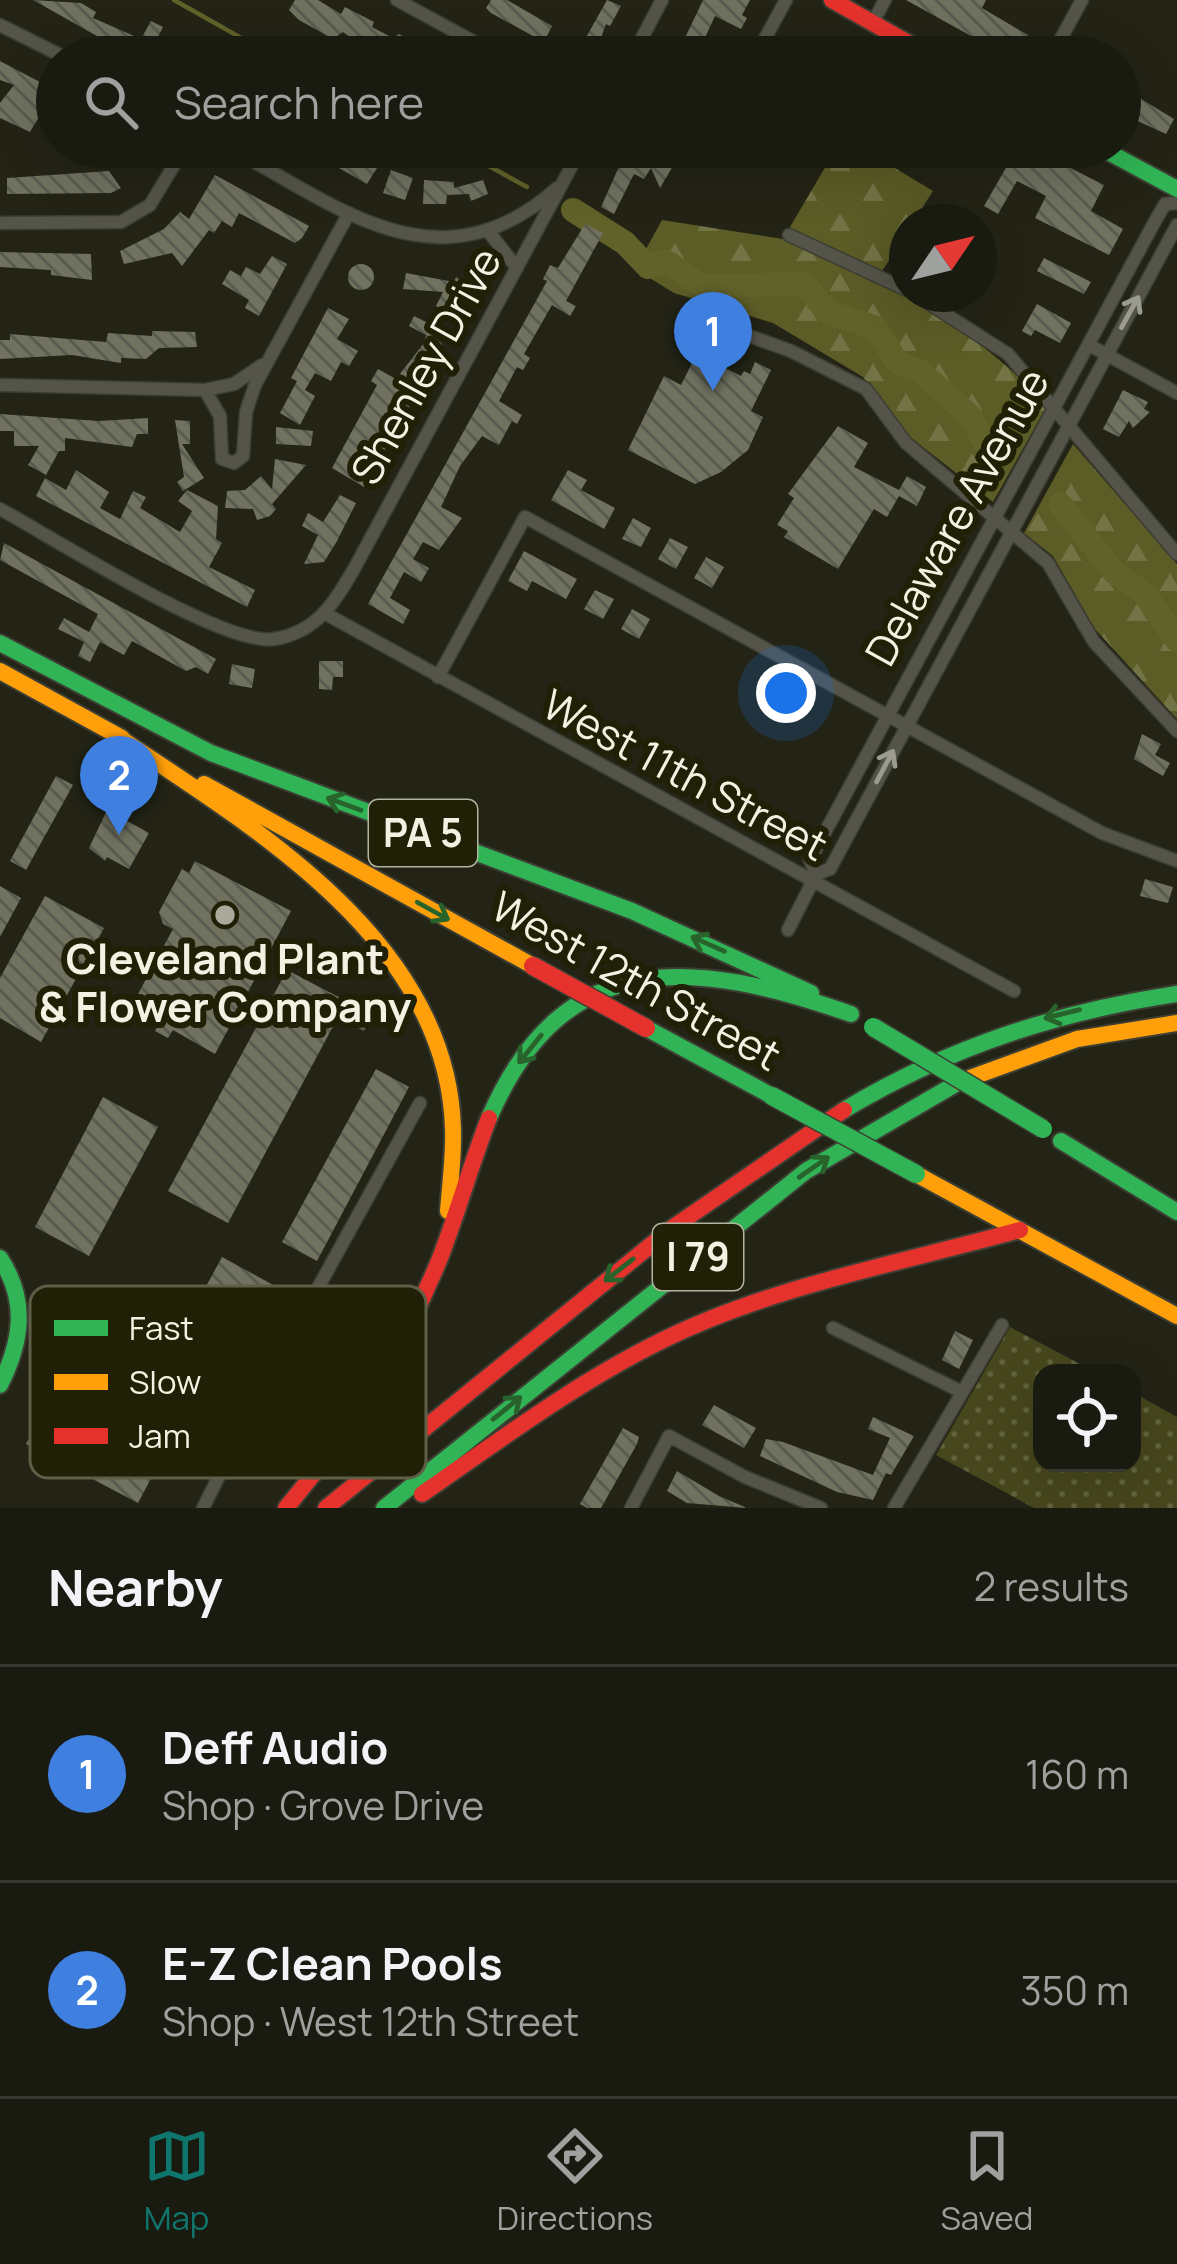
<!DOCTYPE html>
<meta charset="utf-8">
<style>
body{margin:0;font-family:Manrope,sans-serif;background:#232419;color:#f1f3f6}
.controls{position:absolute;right:36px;bottom:36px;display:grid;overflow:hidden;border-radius:24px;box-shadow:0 12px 48px #0002}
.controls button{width:108px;height:108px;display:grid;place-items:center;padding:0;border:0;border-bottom:3px solid #383930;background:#1a1b10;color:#f1f3f6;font:60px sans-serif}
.compass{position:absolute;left:889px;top:204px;width:108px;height:108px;border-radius:50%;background:#1a1b10;box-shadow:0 12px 48px #0002;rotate:55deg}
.you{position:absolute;left:786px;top:693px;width:42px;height:42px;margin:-30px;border:9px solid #fff;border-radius:50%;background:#1a73e8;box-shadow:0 0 0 18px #1a73e833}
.badge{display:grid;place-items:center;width:78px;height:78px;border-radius:50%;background:#0f766e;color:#fff;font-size:39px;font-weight:700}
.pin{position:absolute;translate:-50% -99px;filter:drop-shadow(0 3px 6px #0008)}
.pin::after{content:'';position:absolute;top:63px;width:42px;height:36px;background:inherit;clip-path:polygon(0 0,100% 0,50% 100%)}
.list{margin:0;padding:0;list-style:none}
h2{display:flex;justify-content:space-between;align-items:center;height:156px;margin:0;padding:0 48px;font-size:51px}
h2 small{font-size:39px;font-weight:400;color:#9fa19f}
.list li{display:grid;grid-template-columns:78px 1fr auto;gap:36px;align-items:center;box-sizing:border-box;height:216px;padding:0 48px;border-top:3px solid #383930}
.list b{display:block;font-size:45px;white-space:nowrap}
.list p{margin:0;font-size:39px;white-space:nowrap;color:#9fa19f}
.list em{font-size:39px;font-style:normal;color:#9fa19f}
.icon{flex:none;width:66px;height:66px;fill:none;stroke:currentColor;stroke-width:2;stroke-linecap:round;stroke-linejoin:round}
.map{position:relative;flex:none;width:1177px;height:1508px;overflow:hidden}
.search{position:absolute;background:#1a1b10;box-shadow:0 12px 48px #0002;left:36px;right:36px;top:36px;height:132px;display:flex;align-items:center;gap:30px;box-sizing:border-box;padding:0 42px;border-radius:66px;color:#9fa19f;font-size:45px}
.sheet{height:588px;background:#1a1b10}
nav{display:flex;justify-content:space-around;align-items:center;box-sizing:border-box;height:168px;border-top:3px solid #383930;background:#1a1b10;font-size:33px;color:#9fa19f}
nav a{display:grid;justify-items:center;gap:6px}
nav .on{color:#0f766e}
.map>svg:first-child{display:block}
.forest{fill:url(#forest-firs)}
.park{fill:url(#park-dots)}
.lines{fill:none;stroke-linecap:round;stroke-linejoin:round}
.stream{stroke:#616229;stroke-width:4.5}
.river{stroke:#616229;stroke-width:24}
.building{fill:url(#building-back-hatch)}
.street-casing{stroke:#3d3e33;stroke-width:15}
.fast-casing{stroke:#3d3e33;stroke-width:20}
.slow-casing{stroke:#3d3e33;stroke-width:20}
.jam-casing{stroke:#3d3e33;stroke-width:20}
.street{stroke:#54544a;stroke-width:12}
.fast{stroke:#30b455;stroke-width:16}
.slow{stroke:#ff9f0a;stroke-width:16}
.jam{stroke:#e5322d;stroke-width:16}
.fast-bridge-casing{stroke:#3d3e33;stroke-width:21;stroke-linecap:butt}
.jam-bridge-casing{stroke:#3d3e33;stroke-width:21;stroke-linecap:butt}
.fast-bridge{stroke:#30b455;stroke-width:18}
.jam-bridge{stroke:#e5322d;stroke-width:18}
.oneway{stroke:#9b9b8e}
.oneway2{stroke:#27632a}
.poi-dot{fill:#a9aa9b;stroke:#202006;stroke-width:4.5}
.labels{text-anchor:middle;stroke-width:12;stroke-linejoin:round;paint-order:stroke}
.shield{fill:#202006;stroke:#b2b3a0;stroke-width:3}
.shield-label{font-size:39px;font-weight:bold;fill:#f1f2e2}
.street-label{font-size:42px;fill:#f1f2e2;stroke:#202006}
.poi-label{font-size:42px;font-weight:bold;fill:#f1f2e2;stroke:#202006}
.key{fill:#202006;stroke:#5f5f48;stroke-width:3}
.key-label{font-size:33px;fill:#f1f2e2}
</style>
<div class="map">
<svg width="1177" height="1508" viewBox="0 0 1177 1508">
<defs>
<pattern id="forest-firs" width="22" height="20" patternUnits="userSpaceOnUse" patternTransform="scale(3)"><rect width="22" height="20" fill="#5b5c26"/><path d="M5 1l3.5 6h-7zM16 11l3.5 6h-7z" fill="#737445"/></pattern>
<pattern id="park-dots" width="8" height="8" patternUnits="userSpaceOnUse" patternTransform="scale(3)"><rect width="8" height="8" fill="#46471c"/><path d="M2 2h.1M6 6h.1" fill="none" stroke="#61623d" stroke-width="1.8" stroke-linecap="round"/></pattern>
<pattern id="building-back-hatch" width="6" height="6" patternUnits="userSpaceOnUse" patternTransform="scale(3)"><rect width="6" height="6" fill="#70715f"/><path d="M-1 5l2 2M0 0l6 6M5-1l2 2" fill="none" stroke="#5a5b50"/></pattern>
</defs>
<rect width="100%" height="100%" fill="#232416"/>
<!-- forest -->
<path class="forest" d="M837,147h23l73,44 -20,31h-6v10l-25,39 -53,-25 -38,-9c20,20 49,27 74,39 70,34 130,72 182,130l-54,96 -88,-69 -42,-56 -90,-54 -99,-30 -39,-24 27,-49 121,19z
M1073,444l104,120v155l-82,-90 -42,-73 -29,-23z"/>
<!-- park -->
<path class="park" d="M1010,1327l87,46h-55v90h90v-71l45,25v91h-143l-98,-53z"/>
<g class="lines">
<!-- stream -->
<path class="stream" d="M174,0l101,57
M454,147l73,40"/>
<!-- river -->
<path class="river" d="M573,210l52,33 23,24 17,-6 38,25 102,-2 22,28 49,16 21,34 24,10 49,44 17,30 9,2
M1060,504l54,68 30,21 33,47"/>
</g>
<!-- building -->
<path class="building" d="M33,0l48,3 15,9 -3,6 48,21 10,-18 12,6 -8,16 24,14 -50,-3z
M295,0h23l23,14 4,-7 29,15 -2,5 21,11 6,-4 42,23h-64l-34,-25 -10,7 -34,-19 -10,-10z
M491,0h16l45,26 -8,16 -53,-29 -5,-5z
M607,0l14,6 -11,20 -4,-2 -12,33h-19z
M703,0h47l-8,15 5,3 -6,11 -26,-13 -19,41h-20z
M906,0h80l-4,8 46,27 -12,22h-21l-27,-15 3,-6z
M0,61l57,30v26l-14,-7 -13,22 -30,-14v-15l14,-18 -14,-5z
M1120,86l54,33 -8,15 -46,-21z
M302,147h60l-5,11 20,10 -10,16z
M987,147h42l75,38 -13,26 32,18 -14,26 -74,-37 11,-22 -29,-15 -19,33 -14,-8 27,-47z
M627,149l21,13 6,-12 22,11 -16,27 -9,-20 -7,11 -10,-5 -20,40 -13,-7z
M391,170l22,8 -8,22 -22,-7z
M109,171l12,17 -10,5 -104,1v-16z
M215,175l94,51 -7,12 -7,5 -56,-30 -7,14 -10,-6 -8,12 -5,-3 -27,36 -10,-13 -48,11 -4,-13 44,-22 16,-17 9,7z
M424,180l30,2v6l29,-8 5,14 -17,7 -2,-7 -22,1 -1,9h-23z
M585,224l18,9 -37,68 10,5 -6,10 -18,-11 -28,49 6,4 -7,12 -6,-3 -18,34 23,14 -5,9 -5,-3 -13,24 -17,-9 -22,30 -19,41 21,11 -23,32 -16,-8 -10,17 16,9 -8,14 -17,-10 -14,26 20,12 -7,14 -35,-20 179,-323 -4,-2 7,-14 8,3z
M0,252l91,2 1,26 -41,-5v-5l-51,-3z
M272,256l15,8 -28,52 -14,-8 4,-8 -27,-16 8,-14 11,6 5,-9 14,7z
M1044,258l47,24 -7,12 -47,-23z
M348 277a13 13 0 1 1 26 0a13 13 0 1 1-26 0Z
M406,273l48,9 2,-5 15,8 -20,29 -15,-8 7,-14 -40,-3z
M1037,304l34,19 -11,20 -25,-13 -4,6 -9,-5z
M328,308l21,11 -12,20 21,12 -9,15 -8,-4 -10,19 -16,-8 -10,17 10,6 -15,29 -20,-12 17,-32 -6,-3z
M414,316l20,10 -4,7 12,11 -1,7 -77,136 -32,-19 45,-83 -6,-4 7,-12 18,10 28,-36 2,-8 -17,-9z
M152,331l43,1 2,15 -38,1 -13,11 -25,-1v5l-49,-8 -72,4v-19h10v-6l96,8 2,-9 44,3z
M697,353l44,23 3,-5 6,3 5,-12 16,8 -20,41 12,6 -15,33 -27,22 -26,12 -67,-34 36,-74 17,9z
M1123,390l25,12 -4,7 6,3 -17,16 -4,-7 -10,16 -16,-8z
M0,414l99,7 49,-3v16h-11l-5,13 -67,-9v13h-6l-13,24 -18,-10 11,-19h-25v-15h-14z
M175,420l15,1v23h-8l22,34 -21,13 -6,-9 7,-5z
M838,426l30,17 -14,24 45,23 8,-14 19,11 -9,19 -18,-10 -12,21 -13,-8 -36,60 -54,-32 4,-6 -11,-6 17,-27 -6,-4z
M276,427l37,4 -2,15 -35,-2z
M275,459l31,6 -34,39 4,5 -6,7 -13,4 -4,-11 -28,-1 2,-17 18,-1 16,-14 11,13z
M76,470l33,22 -9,16 20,11 13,-28 13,6 -6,11 40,24 12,-21 -14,-10 9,-11 31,16 -2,33 6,4 -13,24 46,23 -8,17 -211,-111 9,-18 21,12z
M568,470l19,10 -6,10 34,18 -11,21 -53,-29z
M340,495l16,8 -19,38 -13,21 -20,2 14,-29 -16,-9 6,-13 15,9z
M633,518l18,10 -10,19 -19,-8z
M670,538l18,9 -12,22 -18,-10z
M4,543l212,116 -8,15 -12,-7 -10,4 -54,-30 -8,14 -24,-13 -10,20 -12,-6 6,-14 -26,-13 6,-11 25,14 9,-18 -98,-54z
M524,551l53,28 -11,20 -34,-18 -5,10 -19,-10z
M706,557l18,10 -12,21 -18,-10z
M595,590l19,9 -11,20 -19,-10z
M632,609l18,10 -11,20 -18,-10z
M319,661h24v16h-10l-1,13 -13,-1z
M232,664l23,5 -3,19 -23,-4z
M1142,734l19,10 -6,11 15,8 -7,13 -29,-17z
M56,776l17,9 -47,85 -16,-9z
M107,810l42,23 -20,36 -22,-12 -2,4 -16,-13z
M195,861l96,50 -76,143 -42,-24 -5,8 -13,-7 4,-8 -28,-16 42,-78 -10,-5 -4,-12 23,-43 7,4z
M1145,879l28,8 -5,16 -28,-7z
M0,886l21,12 -21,39z
M45,896l59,32 -63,114 -41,-24v-40z
M287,970l86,45 -9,16 -26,-14 -110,206 -60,-32z
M376,1069l33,18 -92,174 -35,-19z
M103,1097l55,30 -69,129 -54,-29z
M222,1257l75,41 -26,47 -75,-40z
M955,1331l18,9 -14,29 -17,-9z
M60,1380l112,59 -34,64 -112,-59z
M714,1405l42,23 -12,20 -42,-23z
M873,1417l41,19 -23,39 -5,-2 -13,27 -36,-8 -77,-36 6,-17 17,3 90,33 17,-37 -22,-9z
M623,1428l16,9 -2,7 -36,64h-14l-7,-4z
M677,1471l42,25 28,12 -60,-5 -20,-12z"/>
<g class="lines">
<defs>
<path id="street" d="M397,0l105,57
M873,22l12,-22
M0,25l64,32
M632,57l30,-57
M755,57l31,-57
M1051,57l31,-57
M228,147c112,61 212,145 329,41
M701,160l5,-13
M1177,203l-12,1 -11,19 -344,637 6,14 14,-5 347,-644
M0,223l121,-1 29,-17 35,-58
M488,231l29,37
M789,235l118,55
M914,294l94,60 169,200
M702,319l89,32 75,38 40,54 142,120 46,79 83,89
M1089,345l88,48
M0,385l205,5 29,-6 28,-19
M205,390l15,26 2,43 12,4 9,-7 3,-44 9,-27 94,-172
M0,509c52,28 224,138 274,130 43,-7 60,-36 80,-70l228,-422
M326,614l688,377
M438,677l87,-160 577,316 75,28
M788,930l28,-55
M833,1328l129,64
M203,1508l63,-126 154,-279
M631,1508l38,-72 76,41 76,31
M894,1508l108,-183"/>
<path id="fast" d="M1099,147l78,42
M0,643l211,110 421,158 179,82
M646,1028l126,68
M844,1110c105,-63 213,-98 333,-116
M489,1118c76,-175 207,-158 362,-104
M1061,1141l116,71
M0,1258c28,43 22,83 0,127
M384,1508l422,-337 153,-89"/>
<path id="slow" d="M0,671l122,67
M114,734c137,92 334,206 339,395 1,27 -3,55 -5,82
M204,784l329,182
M959,1082l118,-43 100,-16
M916,1174l261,142"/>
<path id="jam" d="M832,0l101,57
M422,1494c78,-54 154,-111 239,-153 110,-55 241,-78 359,-111
M286,1508c64,-76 117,-159 154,-250 18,-46 31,-94 49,-140
M326,1508l346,-280 172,-118"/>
</defs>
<!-- street casing -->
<use href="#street" class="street-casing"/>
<!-- fast casing -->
<use href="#fast" class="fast-casing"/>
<!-- slow casing -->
<use href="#slow" class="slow-casing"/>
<!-- jam casing -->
<use href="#jam" class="jam-casing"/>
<!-- street -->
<use href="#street" class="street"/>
<!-- fast -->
<use href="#fast" class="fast"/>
<!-- slow -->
<use href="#slow" class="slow"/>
<!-- jam -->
<use href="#jam" class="jam"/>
<defs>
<path id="fast-bridge" d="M873,1027l170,102
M772,1096l144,78"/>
<path id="jam-bridge" d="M533,966l113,62"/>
</defs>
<!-- fast-bridge casing -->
<use href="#fast-bridge" class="fast-bridge-casing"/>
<!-- jam-bridge casing -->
<use href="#jam-bridge" class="jam-bridge-casing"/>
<!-- fast-bridge -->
<use href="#fast-bridge" class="fast-bridge"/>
<!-- jam-bridge -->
<use href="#jam-bridge" class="jam-bridge"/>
</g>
<!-- one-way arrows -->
<defs><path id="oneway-shaft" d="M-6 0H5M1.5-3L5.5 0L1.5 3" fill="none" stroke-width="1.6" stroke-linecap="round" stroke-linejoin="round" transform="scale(3)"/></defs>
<g class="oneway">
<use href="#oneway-shaft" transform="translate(1130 312) rotate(-61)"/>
<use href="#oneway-shaft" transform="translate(885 766) rotate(-62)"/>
</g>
<g class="oneway2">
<use href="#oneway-shaft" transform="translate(344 804) rotate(-160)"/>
<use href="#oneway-shaft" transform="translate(433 911) rotate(29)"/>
<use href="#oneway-shaft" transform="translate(708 944) rotate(-156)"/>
<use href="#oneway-shaft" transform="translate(1062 1014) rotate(166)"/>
<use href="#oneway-shaft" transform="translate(530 1049) rotate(129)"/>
<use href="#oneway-shaft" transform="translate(814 1167) rotate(-35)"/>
<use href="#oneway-shaft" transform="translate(619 1270) rotate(142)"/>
<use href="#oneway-shaft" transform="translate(507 1408) rotate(-39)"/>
</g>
<!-- markers -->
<circle class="poi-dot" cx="225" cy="915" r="12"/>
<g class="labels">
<!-- shield labels -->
<g class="shield">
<rect x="369" y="800" width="108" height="66" rx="9"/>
<rect x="653" y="1224" width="90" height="66" rx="9"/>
</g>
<g class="shield-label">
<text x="423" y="847">PA 5</text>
<text x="698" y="1271">I 79</text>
</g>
<!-- street labels -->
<g class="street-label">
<text transform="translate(426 366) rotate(-61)" y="15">Shenley Drive</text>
<text transform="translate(957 517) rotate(-61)" y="15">Delaware Avenue</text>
<text transform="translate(685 775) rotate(28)" y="15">West 11th Street</text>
<text transform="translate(636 981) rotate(29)" y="15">West 12th Street</text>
</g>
<!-- poi labels -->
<g class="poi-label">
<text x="225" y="974">Cleveland Plant<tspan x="225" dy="48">&amp; Flower Company</tspan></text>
</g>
</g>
<!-- legend -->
<rect x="30" y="1286" width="396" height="192" rx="18" class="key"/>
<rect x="54" y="1320" width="54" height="16" fill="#30b455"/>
<rect x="54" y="1374" width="54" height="16" fill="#ff9f0a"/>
<rect x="54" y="1428" width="54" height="16" fill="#e5322d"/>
<g class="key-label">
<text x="129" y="1340">Fast</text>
<text x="129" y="1394">Slow</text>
<text x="129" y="1448">Jam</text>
</g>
</svg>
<div class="controls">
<button><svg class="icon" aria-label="locate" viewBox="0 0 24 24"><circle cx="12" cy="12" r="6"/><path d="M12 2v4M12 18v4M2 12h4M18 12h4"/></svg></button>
</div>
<svg class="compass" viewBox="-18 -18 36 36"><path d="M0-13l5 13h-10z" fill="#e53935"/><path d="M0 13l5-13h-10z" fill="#9fa19f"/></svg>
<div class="you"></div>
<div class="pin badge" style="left:713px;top:391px;background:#3f7fe0">1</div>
<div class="pin badge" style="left:119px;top:835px;background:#3f7fe0">2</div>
<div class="search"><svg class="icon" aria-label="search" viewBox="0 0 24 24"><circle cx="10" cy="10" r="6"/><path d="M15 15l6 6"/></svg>Search here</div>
</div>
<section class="sheet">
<h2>Nearby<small>2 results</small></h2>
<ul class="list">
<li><span class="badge" style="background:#3f7fe0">1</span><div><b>Deff Audio</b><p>Shop · Grove Drive</p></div><em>160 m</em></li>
<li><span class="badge" style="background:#3f7fe0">2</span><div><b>E-Z Clean Pools</b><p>Shop · West 12th Street</p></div><em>350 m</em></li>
</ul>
</section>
<nav>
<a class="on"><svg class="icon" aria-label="map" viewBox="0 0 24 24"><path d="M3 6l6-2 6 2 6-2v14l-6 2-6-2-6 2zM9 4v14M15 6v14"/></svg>Map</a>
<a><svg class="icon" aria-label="directions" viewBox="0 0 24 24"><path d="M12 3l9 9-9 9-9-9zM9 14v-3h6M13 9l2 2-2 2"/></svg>Directions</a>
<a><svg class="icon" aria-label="saved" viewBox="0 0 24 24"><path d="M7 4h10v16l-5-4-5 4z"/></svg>Saved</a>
</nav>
